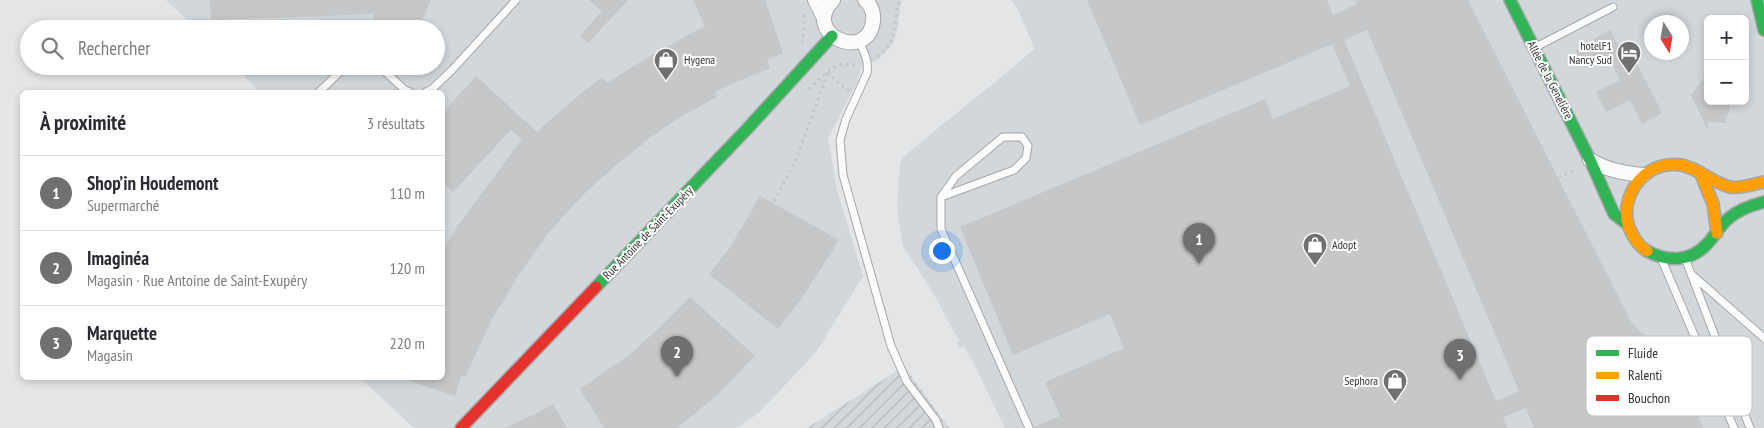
<!DOCTYPE html>
<html lang="fr">
<meta charset="utf-8">
<style>
body{margin:0;font-family:"PT Sans Narrow",sans-serif;background:#f7f7f7;color:#2b2b33}
.controls{position:absolute;right:15px;top:15px;display:grid;overflow:hidden;border-radius:8px;box-shadow:0 2px 8px #0003}
.controls button{width:45px;height:45px;display:grid;place-items:center;padding:0;border:0;border-bottom:1px solid #e1e1e2;background:#fff;color:#2b2b33;font:25px sans-serif}
.compass{position:absolute;left:1644px;top:15px;width:45px;height:45px;border-radius:50%;background:#fff;box-shadow:0 2px 8px #0003;rotate:169deg}
.you{position:absolute;left:941px;top:250px;width:18px;height:18px;margin:-12px;border:4px solid #fff;border-radius:50%;background:#1a73e8;box-shadow:0 0 0 8px #1a73e833}
.badge{display:grid;place-items:center;width:32px;height:32px;border-radius:50%;background:#6f7071;color:#fff;font-size:16px;font-weight:700}
.pin{position:absolute;translate:-50% -41px;filter:drop-shadow(0 1px 2px #0008)}
.pin::after{content:'';position:absolute;top:26px;width:18px;height:15px;background:inherit;clip-path:polygon(0 0,100% 0,50% 100%)}
.list{margin:0;padding:0;list-style:none}
h2{display:flex;justify-content:space-between;align-items:center;height:65px;margin:0;padding:0 20px;font-size:21px}
h2 small{font-size:16px;font-weight:400;color:#7c7c81}
.list li{display:grid;grid-template-columns:32px 1fr auto;gap:15px;align-items:center;box-sizing:border-box;height:75px;padding:0 20px;border-top:1px solid #e1e1e2}
.list b{display:block;font-size:19px;white-space:nowrap}
.list p{margin:0;font-size:16px;white-space:nowrap;color:#7c7c81}
.list em{font-size:16px;font-style:normal;color:#7c7c81}
.icon{flex:none;width:28px;height:28px;fill:none;stroke:currentColor;stroke-width:2;stroke-linecap:round;stroke-linejoin:round}
.map{position:relative;flex:none;width:1764px;height:428px;overflow:hidden}
.search{position:absolute;background:#fff;box-shadow:0 2px 8px #0003;left:20px;top:20px;width:425px;height:55px;display:flex;align-items:center;gap:12px;box-sizing:border-box;padding:0 18px;border-radius:28px;color:#7c7c81;font-size:19px}
.panel{position:absolute;background:#fff;box-shadow:0 2px 8px #0003;left:20px;top:90px;width:425px;height:290px;border-radius:8px}
.map>svg:first-child{display:block}
.built{fill:#d1d7db;fill-rule:evenodd}
.industrial{fill:url(#industrial-furrows)}
.building{fill:#c5c7c8;fill-rule:evenodd}
.lines{fill:none;stroke-linecap:round;stroke-linejoin:round}
.lane-casing{stroke:#a6a7a8;stroke-width:9}
.street-casing{stroke:#a6a7a8;stroke-width:16}
.fast-casing{stroke:#a6a7a8;stroke-width:14}
.slow-casing{stroke:#a6a7a8;stroke-width:14}
.jam-casing{stroke:#a6a7a8;stroke-width:14}
.path{stroke:#c5c6c6;stroke-width:3;stroke-dasharray:2.5 4;stroke-linecap:butt}
.lane{stroke:#fbfbfb;stroke-width:7}
.street{stroke:#fbfbfb;stroke-width:14}
.fast{stroke:#30b455;stroke-width:11}
.slow{stroke:#ff9f0a;stroke-width:11}
.jam{stroke:#e5322d;stroke-width:11}
.labels{text-anchor:middle;stroke-width:4;stroke-linejoin:round;paint-order:stroke}
.poi-label{font-size:12px;fill:#303132;stroke:#fff;text-anchor:end}
.street-label{font-size:12px;fill:#303132;stroke:#fff}
.key{fill:#fff;stroke:#c1c1c2;stroke-width:1}
.key-label{font-size:14px;fill:#303132}
</style>
<div class="map">
<svg width="1764" height="428" viewBox="0 0 1764 428">
<defs>
<pattern id="industrial-furrows" width="10" height="10" patternUnits="userSpaceOnUse" patternTransform="scale(1.25)"><rect width="10" height="10" fill="#d1d7db"/><path d="M-1 1l2-2M0 10L10 0M9 11l2-2" fill="none" stroke="#b4b9bc"/></pattern>
</defs>
<rect width="100%" height="100%" fill="#e3e5e6"/>
<!-- built -->
<path class="built" d="M166,0h736l-2,8 -2,20 -6,17 -10,11 -6,5 -14,4 -5,17 -29,56 9,52 26,86 -47,76 -57,61 -23,15h-322l-54,-50h82v-286h-182l-26,-26h202v-37h-240z
M1011,0h753v428h-759l-31,-64 -10,-18 -5,2 -2,-5 2,-2 -24,-45 -33,-52 -5,-38 3,-41 3,-8 132,-108 -17,-39zM1708,19h37v82h-37zM1652,22h30v30h-30z"/>
<!-- industrial -->
<path class="industrial" d="M904,366l45,62h-142l85,-54z"/>
<!-- building -->
<path class="building" d="M210,0h221l-13,29h-44v-15l-163,6z
M589,0h39l-40,43 -8,-7 22,-25z
M693,0h72l18,53 -16,7 3,8 -56,24 3,5 -40,22 -27,19 -35,28 -31,28 -35,38 -29,41 -28,46 -27,58 -4,-1 -6,20 -47,-16v-2h34v-127l17,-27 63,-85 -11,-9 -58,62 -11,-10v-68l34,-38 61,56 24,-22 41,-33 5,6 43,-27 55,-30z
M1087,0h240l6,15 24,-11 -2,-4h113l163,322 8,9 20,14 13,13 7,12 24,58h-169l-8,-20 -23,9 4,11h-473v-1l26,-11 -15,-34 79,-34 -14,-34 -97,41 -53,-128 305,-128 8,20 77,-33 -18,-42 -192,81zM1367,30l152,361 -23,10 -152,-361z
M1610,30l11,20 7,-4 34,67 -20,11 -12,-24 -24,12 -10,-20 24,-12 -12,-24 -24,12 -9,-18z
M1708,73v28h23l-2,11 -4,6 1,5 -18,-1v9l-17,-36z
M760,196l79,44 -37,58 -24,31 -69,-55 22,-28z
M690,297l65,59 -37,38 -41,34h-73l-24,-39 49,-34 28,-25z
M553,404l14,24h-62l34,-16z"/>
<g class="lines">
<defs>
<path id="lane" d="M859,41c5,11 10,20 8,32l-21,46 -6,21 3,35 48,171 16,36 29,38 3,8
M1536,47l77,-40
M379,66l26,24 5,2
M319,92l27,-26
M426,92l6,-3 20,-19 64,-70
M941,197l73,-27 12,-12 2,-12 -6,-9h-19l-47,39 -15,21v32l88,199
M1661,258l73,170
M1685,258l65,170
M1691,274l73,64"/>
<path id="street" d="M815,0l9,18
M833,0c-33,34 35,64 40,21 1,-8 -2,-16 -8,-21
M1590,160c17,10 33,13 53,15"/>
<path id="fast" d="M1510,0l80,160 24,54 13,10
M1757,0l7,30
M1647,251c20,11 44,11 60,-7 8,-8 13,-19 22,-26 10,-9 23,-13 35,-16
M596,287l152,-159 84,-92"/>
<path id="slow" d="M1700,172l13,32 4,29
M1647,251c-10,-6 -18,-20 -20,-31 -4,-31 22,-60 54,-55 18,3 31,18 49,22 11,2 23,-3 34,-5"/>
<path id="jam" d="M461,428l135,-141"/>
</defs>
<!-- lane casing -->
<use href="#lane" class="lane-casing"/>
<!-- street casing -->
<use href="#street" class="street-casing"/>
<!-- fast casing -->
<use href="#fast" class="fast-casing"/>
<!-- slow casing -->
<use href="#slow" class="slow-casing"/>
<!-- jam casing -->
<use href="#jam" class="jam-casing"/>
<!-- path -->
<path class="path" d="M802,43l3,-25 -2,-5
M877,56c24,-14 14,-35 23,-56
M828,72l11,12 10,7
M809,89c9,-8 19,-21 31,-24 6,-2 11,1 17,-1
M1553,180l24,-11
M774,201l20,-36 34,-93"/>
<!-- lane -->
<use href="#lane" class="lane"/>
<!-- street -->
<use href="#street" class="street"/>
<!-- fast -->
<use href="#fast" class="fast"/>
<!-- slow -->
<use href="#slow" class="slow"/>
<!-- jam -->
<use href="#jam" class="jam"/>
</g>
<!-- icons -->
<defs>
<symbol id="hotel-pin" viewBox="-11 -11 22 30"><path d="M0 17L-7.5 6A9.5 9.5 0 1 1 7.5 6Z" fill="#6f7071" stroke="#fff"/><path d="M-6-4.5h1.5V1H6V5H4.5V3h-9V5H-6ZM-4 0a1.8 1.8 0 1 1 3.6 0ZM.5 0V-2.5h3Q6-2.5 6 0Z" fill="#fff"/></symbol>
<symbol id="shop-pin" viewBox="-11 -11 22 30"><path d="M0 17L-7.5 6A9.5 9.5 0 1 1 7.5 6Z" fill="#6f7071" stroke="#fff"/><path d="M-5-2.5h2.3a2.7 3.5 0 0 1 5.4 0H5L5.5 6h-11ZM-1.5-2.5h3a1.5 2.3 0 0 0-3 0Z" fill="#fff"/></symbol>
</defs>
<g fill-rule="evenodd">
<use href="#hotel-pin" x="1615" y="39" width="28" height="38"/>
<use href="#shop-pin" x="652" y="46" width="28" height="38"/>
<use href="#shop-pin" x="1301" y="231" width="28" height="38"/>
<use href="#shop-pin" x="1381" y="367" width="28" height="38"/>
</g>
<g class="labels">
<!-- poi labels -->
<g class="poi-label">
<text x="1612" y="50">hotelF1<tspan x="1612" dy="14">Nancy Sud</tspan></text>
<text x="684" y="64" text-anchor="start">Hygena</text>
<text x="1332" y="249" text-anchor="start">Adopt</text>
<text x="1378" y="385">Sephora</text>
</g>
<!-- street labels -->
<g class="street-label">
<text transform="translate(1550 80) rotate(63)" y="4">Allée de la Genelière</text>
<text transform="translate(648 233) rotate(-46)" y="4">Rue Antoine de Saint-Exupéry</text>
</g>
</g>
<!-- legend -->
<rect x="1586" y="336" width="166" height="80" rx="8" class="key"/>
<rect x="1596" y="350" width="23" height="6" fill="#30b455"/>
<rect x="1596" y="372" width="23" height="7" fill="#ff9f0a"/>
<rect x="1596" y="395" width="23" height="6" fill="#e5322d"/>
<g class="key-label">
<text x="1628" y="358">Fluide</text>
<text x="1628" y="380">Ralenti</text>
<text x="1628" y="403">Bouchon</text>
</g>
</svg>
<div class="controls">
<button>+</button>
<button>−</button>
</div>
<svg class="compass" viewBox="-18 -18 36 36"><path d="M0-13l5 13h-10z" fill="#e53935"/><path d="M0 13l5-13h-10z" fill="#7c7c81"/></svg>
<div class="you"></div>
<div class="pin badge" style="left:1199px;top:264px">1</div>
<div class="pin badge" style="left:677px;top:377px">2</div>
<div class="pin badge" style="left:1460px;top:380px">3</div>
<div class="search"><svg class="icon" aria-label="search" viewBox="0 0 24 24"><circle cx="10" cy="10" r="6"/><path d="M15 15l6 6"/></svg>Rechercher</div>
<section class="panel">
<h2>À proximité<small>3 résultats</small></h2>
<ul class="list">
<li><span class="badge">1</span><div><b>Shop’in Houdemont</b><p>Supermarché</p></div><em>110 m</em></li>
<li><span class="badge">2</span><div><b>Imaginéa</b><p>Magasin · Rue Antoine de Saint-Exupéry</p></div><em>120 m</em></li>
<li><span class="badge">3</span><div><b>Marquette</b><p>Magasin</p></div><em>220 m</em></li>
</ul>
</section>
</div>
